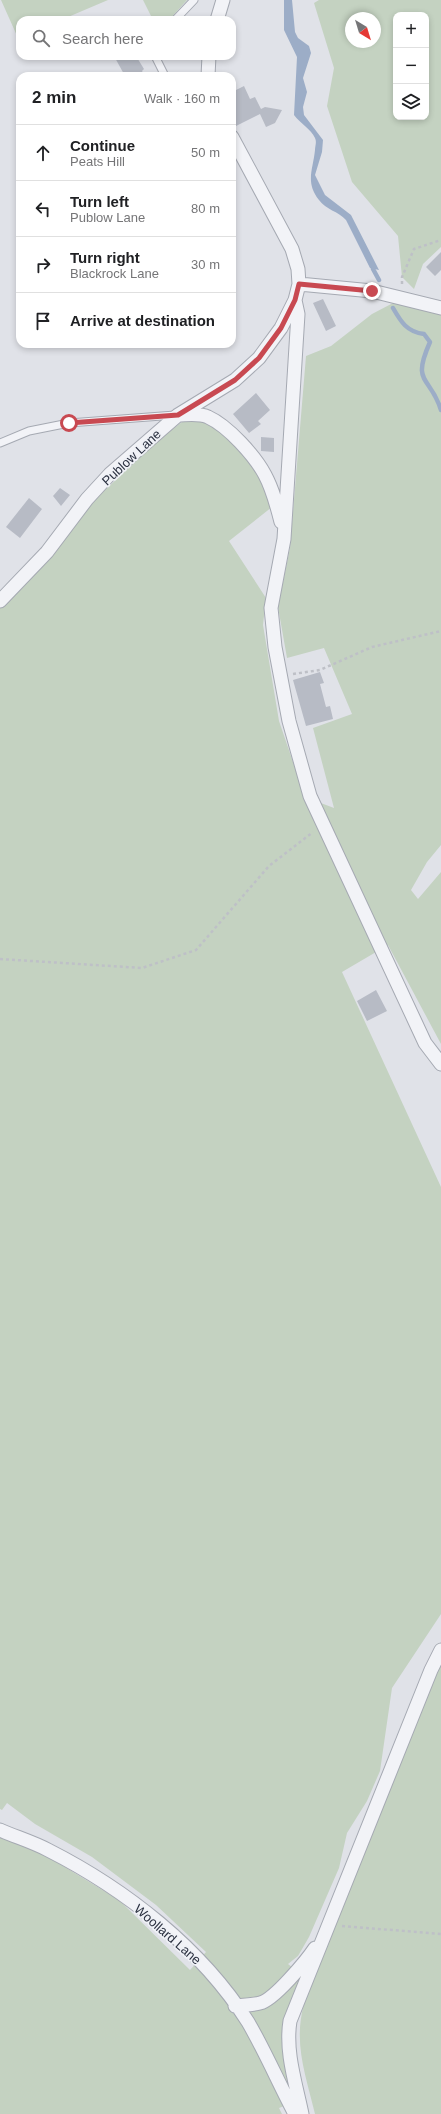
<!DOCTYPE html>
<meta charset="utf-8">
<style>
body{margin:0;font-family:Helvetica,sans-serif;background:#f2f2f2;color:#202124}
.controls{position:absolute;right:12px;top:12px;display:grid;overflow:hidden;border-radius:8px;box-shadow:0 2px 6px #0003}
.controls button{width:36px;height:36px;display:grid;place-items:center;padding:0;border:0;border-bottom:1px solid #e0e0e0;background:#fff;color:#202124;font:20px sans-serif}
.compass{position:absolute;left:345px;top:12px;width:36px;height:36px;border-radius:50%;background:#fff;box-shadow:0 2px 6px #0003;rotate:142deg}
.stop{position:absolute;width:12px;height:12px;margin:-9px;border:3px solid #c84951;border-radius:50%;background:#fff}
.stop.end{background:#c84951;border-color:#fff;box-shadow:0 1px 4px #0008}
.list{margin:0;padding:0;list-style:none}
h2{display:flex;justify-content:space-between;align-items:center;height:52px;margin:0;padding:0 16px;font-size:17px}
h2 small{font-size:13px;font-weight:400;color:#757577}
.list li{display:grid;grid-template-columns:26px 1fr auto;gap:12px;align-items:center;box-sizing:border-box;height:56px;padding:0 16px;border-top:1px solid #e0e0e0}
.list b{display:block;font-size:15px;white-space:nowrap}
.list p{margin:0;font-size:13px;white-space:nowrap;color:#757577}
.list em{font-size:13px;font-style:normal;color:#757577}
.icon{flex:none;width:22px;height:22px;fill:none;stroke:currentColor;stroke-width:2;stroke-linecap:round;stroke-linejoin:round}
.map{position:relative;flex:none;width:441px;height:2114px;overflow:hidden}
.search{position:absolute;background:#fff;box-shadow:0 2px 6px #0003;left:16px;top:16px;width:220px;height:44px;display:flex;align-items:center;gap:10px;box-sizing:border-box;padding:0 14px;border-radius:12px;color:#757577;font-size:15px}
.panel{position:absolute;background:#fff;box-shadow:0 2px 6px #0003;left:16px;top:72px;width:220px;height:276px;border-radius:12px}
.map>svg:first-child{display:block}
.green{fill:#c4d2c1;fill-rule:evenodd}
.water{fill:#9cadc7}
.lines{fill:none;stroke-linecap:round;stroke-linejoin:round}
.stream{stroke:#9cadc7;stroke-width:4.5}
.building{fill:#b7bbc5}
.lane-casing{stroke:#a5a9b2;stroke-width:9}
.street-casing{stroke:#a5a9b2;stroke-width:15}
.path{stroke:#bec0c7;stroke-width:2.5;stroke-dasharray:3 3;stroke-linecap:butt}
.lane{stroke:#f2f3f7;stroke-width:7}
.street{stroke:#f2f3f7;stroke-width:13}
.route{stroke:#c84951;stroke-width:5}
.labels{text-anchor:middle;stroke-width:3.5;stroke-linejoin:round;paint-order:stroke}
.street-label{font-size:13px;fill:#292f3f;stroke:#eff1f6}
</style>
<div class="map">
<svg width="441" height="2114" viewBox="0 0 441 2114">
<rect width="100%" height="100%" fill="#e0e2e8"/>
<!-- green -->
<path class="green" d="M1,0h107l-47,20h-41v17l-2,1z
M143,0h44l-18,20h-16z
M319,0h122v247l-18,17 -9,25 -12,-12 -4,-41 -46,-54 -25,-76 7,-38 -20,-65zM396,15h30v102h-30zM351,18h24v24h-24z
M393,303l48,11v531l-14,17 -16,28 7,9 23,-27v172l-53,-99 -46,27 99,215v427l-49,74 -12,83 -13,30 -20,32 -8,35 -30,69 -11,19 -10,8 14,11 -19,45 11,82 -15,6 3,6h-282v-277l45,18 74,45 71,70 16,-18 -50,-47 -64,-48 -57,-33 -28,-21 -5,7 -2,-1v-1201l48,-48 44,-58 69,-64 21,-16h22l27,17 30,37 11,31 -43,34 37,57 -3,27 16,96 26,76 29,11 -21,-80 39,-14 -28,-66 -37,10 -9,-51 12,-59 16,-192 25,-10 41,-32z
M441,1662v452h-126c-9,-38 -22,-71 -11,-110l130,-330z"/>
<!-- water -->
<path class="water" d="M284,0h8l3,32 3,6 11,8 2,7 -8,25 4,14 -4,15 1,8 19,25 -1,12 -7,23 10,20 26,20 28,55 -9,-2 -24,-48c-8,-9 -20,-10 -27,-20 -14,-18 -6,-30 -4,-50 0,-4 2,-8 0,-12 -4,-9 -15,-15 -21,-23l3,-58 -13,-27z"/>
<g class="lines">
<!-- stream -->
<path class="stream" d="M373,269l6,11
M393,308c8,14 14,24 31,26l6,8c-19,43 0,33 11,68"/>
</g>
<!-- building -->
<path class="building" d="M114,56h22l8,13 -2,2 3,5h-20z
M244,86l6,13 5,-2 6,12 4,-2 17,3 -7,13 -9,4 -6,-13 -28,14v-36z
M441,252v18l-6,6 -9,-9z
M323,299l13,27 -10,5 -13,-28z
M256,393l14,17 -12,11 3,3 -12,9 -16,-19z
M261,437l13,1v14l-13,-1z
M60,488l10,7 -9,11 -8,-10z
M29,498l13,11 -22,29 -14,-11z
M320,672l4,11 -4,1 6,23 4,-1 3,13 -27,7 -13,-46z
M376,990l11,21 -20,10 -10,-20z"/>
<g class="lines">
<defs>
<path id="lane" d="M175,20l19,-20
M155,56l10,20
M0,443l29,-12 40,-8 106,-8"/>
<path id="street" d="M217,20l6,-20
M208,76l1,-20
M299,284l73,7 69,17
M295,300l3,14 -14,225 -13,69 4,39 14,74 21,75 115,247 16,21
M178,415c8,0 22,-2 30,2 20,9 47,39 57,58 8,15 12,31 16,47
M0,601l47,-49 40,-53 23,-25 68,-59 57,-35 24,-22 22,-30 14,-28 4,-16 -1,-15 -6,-20 -60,-112
M0,1830c16,7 33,12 48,20 77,39 153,98 200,172 17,29 31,62 47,92
M235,2006c8,-1 17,-1 25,-3 14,-3 47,-43 55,-55
M302,2114c-6,-30 -17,-62 -12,-93l141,-351 10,-20"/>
</defs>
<!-- lane casing -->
<use href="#lane" class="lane-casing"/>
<!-- street casing -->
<use href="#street" class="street-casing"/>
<!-- path -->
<path class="path" d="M402,284v-7l12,-28 27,-9
M293,674l27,-4 52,-23 69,-16
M0,959l142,9 54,-18 73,-84 44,-34
M342,1926l99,8"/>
<!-- lane -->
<use href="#lane" class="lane"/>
<!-- street -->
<use href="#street" class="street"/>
</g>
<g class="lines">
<!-- route -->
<path class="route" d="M69,423l109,-8 57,-35 24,-22 22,-30 14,-28 4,-16 73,7"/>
</g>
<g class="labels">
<!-- street labels -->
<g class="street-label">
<text transform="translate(131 457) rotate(-43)" y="5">Publow Lane</text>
<text transform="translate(168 1934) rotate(41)" y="5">Woollard Lane</text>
</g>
</g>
</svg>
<div class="controls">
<button>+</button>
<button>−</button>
<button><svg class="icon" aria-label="layers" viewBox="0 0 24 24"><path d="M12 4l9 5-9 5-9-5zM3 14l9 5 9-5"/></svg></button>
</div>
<svg class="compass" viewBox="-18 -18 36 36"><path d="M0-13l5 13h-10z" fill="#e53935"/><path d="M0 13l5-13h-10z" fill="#757577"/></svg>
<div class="stop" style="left:69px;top:423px"></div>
<div class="stop end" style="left:372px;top:291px"></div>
<div class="search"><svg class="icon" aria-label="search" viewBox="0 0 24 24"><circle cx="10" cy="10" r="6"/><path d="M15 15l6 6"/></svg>Search here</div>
<section class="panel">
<h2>2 min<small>Walk · 160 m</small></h2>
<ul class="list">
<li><svg class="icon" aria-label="ahead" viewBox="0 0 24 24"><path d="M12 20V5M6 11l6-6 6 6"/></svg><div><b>Continue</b><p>Peats Hill</p></div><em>50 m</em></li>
<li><svg class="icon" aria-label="left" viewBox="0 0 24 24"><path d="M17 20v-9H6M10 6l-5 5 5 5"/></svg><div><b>Turn left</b><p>Publow Lane</p></div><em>80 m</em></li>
<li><svg class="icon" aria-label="right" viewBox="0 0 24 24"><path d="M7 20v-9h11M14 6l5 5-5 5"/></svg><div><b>Turn right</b><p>Blackrock Lane</p></div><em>30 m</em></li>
<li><svg class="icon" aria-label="arrive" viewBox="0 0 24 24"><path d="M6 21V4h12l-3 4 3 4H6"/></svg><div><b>Arrive at destination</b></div></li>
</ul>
</section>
</div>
